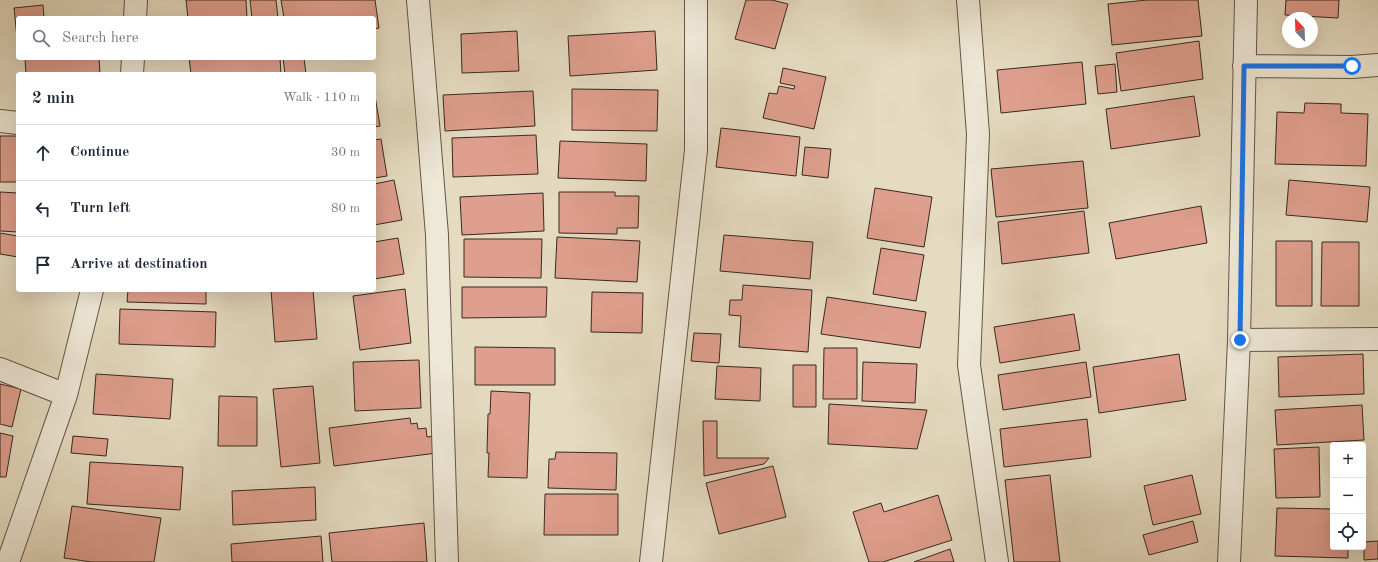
<!DOCTYPE html>
<meta charset="utf-8">
<style>
body{margin:0;font-family:"Old Standard TT",serif;background:#f2f2f3;color:#1f2937}
.controls{position:absolute;right:12px;bottom:12px;display:grid;overflow:hidden;border-radius:4px;box-shadow:0 4px 16px #0002}
.controls button{width:36px;height:36px;display:grid;place-items:center;padding:0;border:0;border-bottom:1px solid #e0e1e3;background:#fff;color:#1f2937;font:20px sans-serif}
.compass{position:absolute;left:1282px;top:12px;width:36px;height:36px;border-radius:50%;background:#fff;box-shadow:0 4px 16px #0002;rotate:337deg}
.stop{position:absolute;width:12px;height:12px;margin:-9px;border:3px solid #1a73e8;border-radius:50%;background:#fff}
.stop.end{background:#1a73e8;border-color:#fff;box-shadow:0 1px 4px #0008}
.list{margin:0;padding:0;list-style:none}
h2{display:flex;justify-content:space-between;align-items:center;height:52px;margin:0;padding:0 16px;font-size:17px}
h2 small{font-size:13px;font-weight:400;color:#747a83}
.list li{display:grid;grid-template-columns:26px 1fr auto;gap:12px;align-items:center;box-sizing:border-box;height:56px;padding:0 16px;border-top:1px solid #e0e1e3}
.list b{display:block;font-size:15px;white-space:nowrap}
.list em{font-size:13px;font-style:normal;color:#747a83}
.icon{flex:none;width:22px;height:22px;fill:none;stroke:currentColor;stroke-width:2;stroke-linecap:round;stroke-linejoin:round}
.map{position:relative;flex:none;width:1378px;height:562px;overflow:hidden}
.search{position:absolute;background:#fff;box-shadow:0 4px 16px #0002;left:16px;top:16px;width:360px;height:44px;display:flex;align-items:center;gap:10px;box-sizing:border-box;padding:0 14px;border-radius:4px;color:#747a83;font-size:15px}
.panel{position:absolute;background:#fff;box-shadow:0 4px 16px #0002;left:16px;top:72px;width:360px;height:220px;border-radius:4px}
.map>svg:first-child{display:block}
.building{fill:#df9f8e;stroke:#382920}
.lines{fill:none;stroke-linecap:round;stroke-linejoin:round}
.minor-casing{stroke:#635648;stroke-width:24}
.minor{stroke:#eee8d7;stroke-width:22}
.route{stroke:#1a73e8;stroke-width:5}
</style>
<div class="map">
<svg width="1378" height="562" viewBox="0 0 1378 562">
<rect width="100%" height="100%" fill="#e5dbc1"/>
<filter id="stains"><feTurbulence type="fractalNoise" baseFrequency=".005" numOctaves="4"/><feColorMatrix values="0 0 0 0 .2 0 0 0 0 .09 0 0 0 0 .02 0 0 0 .5 -.17"/></filter>
<radialGradient id="worn" r=".72"><stop offset=".6" stop-color="#630" stop-opacity="0"/><stop offset="1" stop-color="#630" stop-opacity=".3"/></radialGradient>
<!-- building -->
<path class="building" d="M186,0h60l1,18h-59z
M250,0h26l2,18h-26z
M281,0h94l4,28 -5,1v-11h-90z
M746,0h26l16,4 -13,45 -40,-10z
M1147,0h51l4,36 -90,9 -4,-41z
M1286,0h53l-1,18 -53,-3z
M43,5l1,13h-26v30l-4,-40z
M517,31l2,40 -57,2 -1,-39z
M655,31l2,39 -87,6 -2,-40z
M1199,41l4,38 -82,12 -5,-38z
M99,58l1,16h-74l-1,-15z
M189,58h91l1,16h-90z
M283,58h21l2,16h-21z
M1082,62l4,42 -85,9 -4,-43z
M1115,64l2,28 -19,2 -3,-28z
M783,68l43,9 -12,52 -51,-11 6,-25 8,1 2,-8 15,3 1,-3 -15,-3z
M572,89l86,1 -1,41 -85,-1z
M374,90l6,36 -6,1z
M533,91l2,35 -90,5 -2,-36z
M1194,96l6,40 -89,13 -5,-40z
M1305,103l36,1v9l27,1 -2,52 -91,-2 2,-52 27,1z
M721,128l79,9 -4,39 -80,-9z
M536,135l2,39 -85,3 -1,-39z
M0,136h18v46h-18z
M381,139l6,37 -13,2v-38z
M560,141l87,3 -1,37 -88,-3z
M805,147l26,2 -3,29 -26,-3z
M1083,161l5,47 -92,9 -5,-48z
M394,180l8,40 -28,5v-41z
M1289,180l81,7 -3,35 -81,-7z
M875,188l57,9 -8,50 -57,-9z
M0,192l18,1v39l-18,-1z
M559,192h56v4h24l-1,32h-21v6l-58,-1z
M543,193l1,38 -82,4 -2,-38z
M1201,206l6,37 -91,16 -7,-36z
M1084,211l5,42 -87,11 -4,-42z
M0,233l18,3v21l-18,-3z
M724,235l89,7 -3,37 -90,-8z
M557,237l83,4 -3,41 -82,-4z
M398,238l6,36 -30,5v-37z
M464,239h78l-1,39 -77,-1z
M1276,241h36v65h-36z
M1322,242h37v64h-38z
M881,248l43,7 -8,46 -43,-7z
M743,285l69,5 -4,62 -69,-5 2,-31 -12,-1 1,-15h12z
M462,287h85l-1,30 -84,1z
M405,289l6,54 -51,7 -7,-54z
M128,290h78v14l-79,-2z
M271,290h42l4,49 -42,3z
M592,292l51,1 -1,40 -51,-1z
M827,297l99,15 -6,36 -99,-14z
M120,309l96,3 -1,35 -96,-3z
M1074,314l6,36 -80,13 -6,-36z
M694,333l27,1 -2,29 -28,-2z
M475,347l80,1v37h-80z
M824,348h33v51h-34z
M1179,354l7,46 -87,13 -6,-46z
M1363,354l1,40 -85,3 -1,-40z
M419,360l2,48 -66,3 -2,-49z
M863,362l54,2 -2,39 -53,-2z
M1086,362l5,35 -88,13 -5,-35z
M793,365h23v42h-23z
M717,366l44,2 -1,33 -45,-2z
M96,374l77,5 -3,40 -77,-5z
M0,384l21,5 -9,38 -12,-3z
M313,386l7,77 -39,4 -8,-78z
M491,391l39,2 -3,85 -39,-1 1,-24h-2l1,-39h2z
M219,396l38,1v49h-39z
M829,404l98,6 -10,39 -89,-5z
M1362,405l2,35 -87,5 -2,-35z
M410,418l1,6 6,-1 1,6 8,-1 1,9 8,-1 2,17 -103,13 -5,-38z
M1087,419l4,38 -87,10 -4,-38z
M703,421h14v37h52l-5,6 -60,12z
M0,433l13,3 -7,41h-6z
M73,436l35,3 -2,17 -35,-3z
M1319,447l1,50 -44,1 -2,-49z
M556,452l61,1 -1,37 -68,-2 1,-29h6z
M90,462l93,5 -3,43 -93,-6z
M773,466l13,51 -67,17 -13,-51z
M1050,475l10,87h-46l-9,-82z
M1192,475l9,39 -48,11 -9,-39z
M315,487l1,33 -83,5 -1,-34z
M545,494h73v41h-74z
M938,495l14,45 -69,22h-14l-16,-50 28,-9 3,9z
M72,506l89,12 -7,44h-62l-28,-4z
M1277,508l56,1v38h15v11l-73,-2z
M1193,521l5,21 -49,13 -6,-20z
M424,523l3,39h-95l-3,-29z
M321,536l2,26h-91l-1,-18z
M1378,541v18l-14,1v-18z
M950,549l4,13h-40z"/>
<g class="lines">
<defs>
<path id="minor" d="M418,0l19,235 10,327
M968,0l10,134 -9,231 28,197
M135,18l1,-18
M1244,66l108,1 26,-2
M132,74l1,-16
M0,121l18,2
M1239,340l139,-1
M0,369l66,26
M8,562l58,-167 26,-105
M651,562l45,-412v-150
M1229,562l10,-222 7,-340"/>
</defs>
<!-- minor casing -->
<use href="#minor" class="minor-casing"/>
<!-- minor -->
<use href="#minor" class="minor"/>
</g>
<g class="lines">
<!-- route -->
<path class="route" d="M1240,340l4,-274h108"/>
</g>
<rect width="100%" height="100%" filter="url(#stains)"/>
<rect width="100%" height="100%" fill="url(#worn)"/>
</svg>
<div class="controls">
<button>+</button>
<button>−</button>
<button><svg class="icon" aria-label="locate" viewBox="0 0 24 24"><circle cx="12" cy="12" r="6"/><path d="M12 2v4M12 18v4M2 12h4M18 12h4"/></svg></button>
</div>
<svg class="compass" viewBox="-18 -18 36 36"><path d="M0-13l5 13h-10z" fill="#e53935"/><path d="M0 13l5-13h-10z" fill="#747a83"/></svg>
<div class="stop" style="left:1352px;top:66px"></div>
<div class="stop end" style="left:1240px;top:340px"></div>
<div class="search"><svg class="icon" aria-label="search" viewBox="0 0 24 24"><circle cx="10" cy="10" r="6"/><path d="M15 15l6 6"/></svg>Search here</div>
<section class="panel">
<h2>2 min<small>Walk · 110 m</small></h2>
<ul class="list">
<li><svg class="icon" aria-label="ahead" viewBox="0 0 24 24"><path d="M12 20V5M6 11l6-6 6 6"/></svg><div><b>Continue</b></div><em>30 m</em></li>
<li><svg class="icon" aria-label="left" viewBox="0 0 24 24"><path d="M17 20v-9H6M10 6l-5 5 5 5"/></svg><div><b>Turn left</b></div><em>80 m</em></li>
<li><svg class="icon" aria-label="arrive" viewBox="0 0 24 24"><path d="M6 21V4h12l-3 4 3 4H6"/></svg><div><b>Arrive at destination</b></div></li>
</ul>
</section>
</div>
